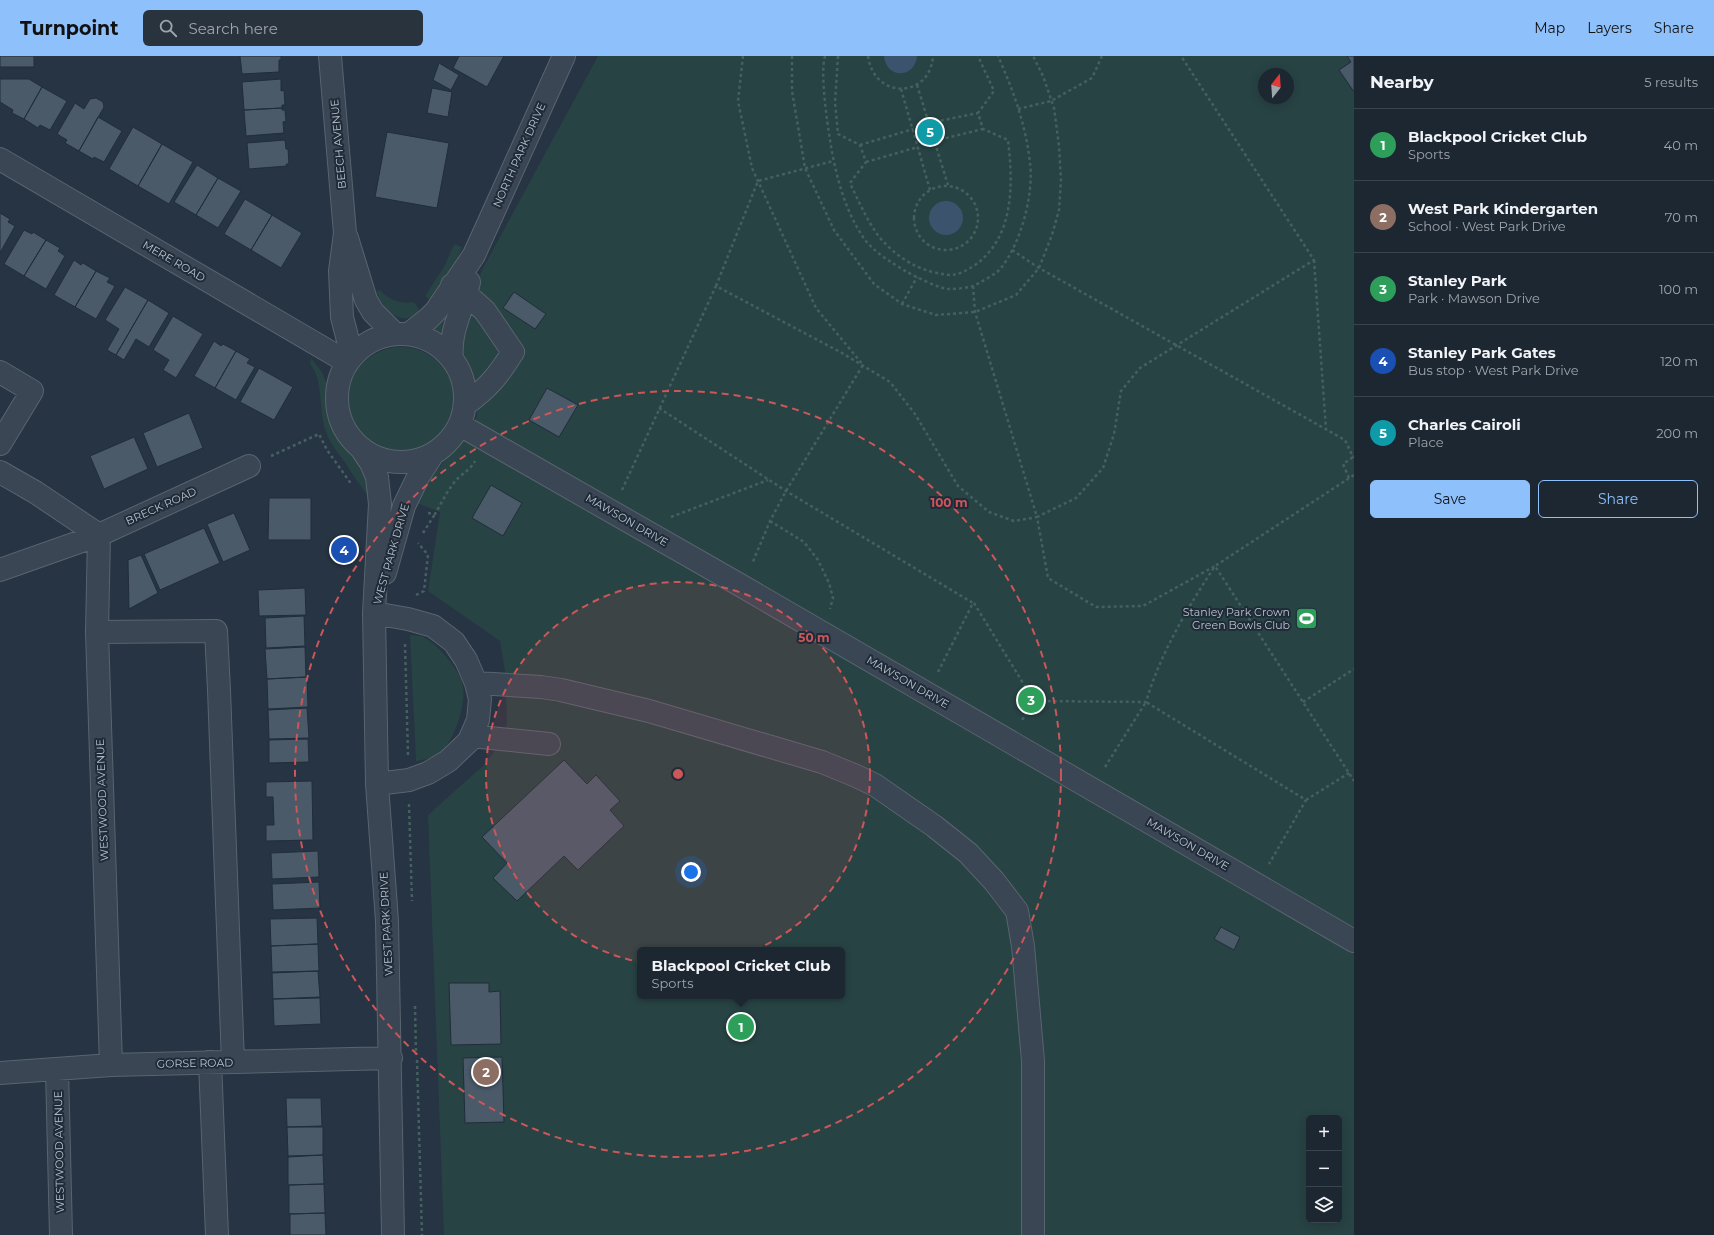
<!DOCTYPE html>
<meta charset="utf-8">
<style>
body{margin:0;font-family:Montserrat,sans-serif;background:#29333e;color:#f1f3f6}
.controls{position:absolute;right:12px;bottom:12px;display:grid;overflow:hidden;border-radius:6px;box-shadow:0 2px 10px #0003}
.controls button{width:36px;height:36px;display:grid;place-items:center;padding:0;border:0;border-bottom:1px solid #3a444d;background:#1c2732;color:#f1f3f6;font:20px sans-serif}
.compass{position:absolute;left:1258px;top:12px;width:36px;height:36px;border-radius:50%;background:#1c2732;box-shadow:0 2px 10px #0003;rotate:17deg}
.you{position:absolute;left:691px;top:816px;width:14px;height:14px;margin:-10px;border:3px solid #fff;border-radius:50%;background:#1a73e8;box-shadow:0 0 0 6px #1a73e833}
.badge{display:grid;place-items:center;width:26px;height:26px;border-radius:50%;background:#8ec0fb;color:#fff;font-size:13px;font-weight:700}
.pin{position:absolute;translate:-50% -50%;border:2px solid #fff;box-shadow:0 1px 4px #0006}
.popup{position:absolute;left:637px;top:891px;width:208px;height:52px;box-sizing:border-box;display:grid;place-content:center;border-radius:6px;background:#1c2732;filter:drop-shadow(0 1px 3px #0005);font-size:13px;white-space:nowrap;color:#a0a5ac}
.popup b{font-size:15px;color:#f1f3f6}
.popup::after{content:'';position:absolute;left:50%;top:100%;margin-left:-8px;border:8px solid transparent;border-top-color:#1c2732}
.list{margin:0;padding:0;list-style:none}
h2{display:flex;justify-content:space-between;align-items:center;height:52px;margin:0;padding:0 16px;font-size:17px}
h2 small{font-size:13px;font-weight:400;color:#a0a5ac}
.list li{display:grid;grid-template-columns:26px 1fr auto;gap:12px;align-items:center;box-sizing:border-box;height:72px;padding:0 16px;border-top:1px solid #3a444d}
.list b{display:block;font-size:15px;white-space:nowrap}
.list p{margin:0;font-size:13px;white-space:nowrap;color:#a0a5ac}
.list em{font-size:13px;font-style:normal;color:#a0a5ac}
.actions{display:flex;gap:8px;padding:12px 16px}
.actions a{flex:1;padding:9px 0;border:1px solid #8ec0fb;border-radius:6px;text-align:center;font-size:14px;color:#8ec0fb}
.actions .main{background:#8ec0fb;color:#111}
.icon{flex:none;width:22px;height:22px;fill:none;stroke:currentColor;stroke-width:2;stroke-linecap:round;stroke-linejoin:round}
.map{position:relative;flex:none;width:1354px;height:1179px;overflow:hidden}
header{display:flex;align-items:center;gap:24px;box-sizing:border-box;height:56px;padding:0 20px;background:#8ec0fb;color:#111}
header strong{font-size:19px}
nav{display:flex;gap:22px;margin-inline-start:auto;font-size:14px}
.search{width:280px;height:36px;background:#29333e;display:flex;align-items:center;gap:10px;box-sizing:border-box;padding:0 14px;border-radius:6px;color:#a0a5ac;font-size:15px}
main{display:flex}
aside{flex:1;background:#1c2732}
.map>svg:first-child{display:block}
.green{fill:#284344;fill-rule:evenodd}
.water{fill:#3b536c}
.building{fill:#4a5a69;stroke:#212d3a}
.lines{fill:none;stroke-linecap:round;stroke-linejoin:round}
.minor-casing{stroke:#596470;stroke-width:24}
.path{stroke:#466060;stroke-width:2.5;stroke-dasharray:3 3;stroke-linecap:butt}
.minor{stroke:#3a4653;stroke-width:22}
.ring{fill:none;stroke:#cd5659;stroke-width:2;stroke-dasharray:7 5}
.labels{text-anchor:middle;stroke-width:4;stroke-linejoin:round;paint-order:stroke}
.street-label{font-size:11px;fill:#b8c1cc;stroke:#1f2b38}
.poi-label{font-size:11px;fill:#b8c1cc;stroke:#1f2b38;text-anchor:end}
.centre{fill:#cd5659;stroke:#1f2b38;stroke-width:2}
.ring-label{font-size:12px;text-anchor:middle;font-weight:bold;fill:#cd5659;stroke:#1f2b38;stroke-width:4;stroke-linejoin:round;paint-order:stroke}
</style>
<header>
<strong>Turnpoint</strong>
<div class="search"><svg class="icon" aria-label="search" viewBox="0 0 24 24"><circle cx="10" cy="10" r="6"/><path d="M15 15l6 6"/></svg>Search here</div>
<nav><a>Map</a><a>Layers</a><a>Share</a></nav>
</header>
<main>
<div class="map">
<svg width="1354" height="1179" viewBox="0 0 1354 1179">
<rect width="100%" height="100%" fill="#263443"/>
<!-- green -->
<path class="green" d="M598,0h756v1179h-910l-16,-420 57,-51 14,-19 8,-21 -2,-53 -5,-30 -72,-50 12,-79 -23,-9c7,-17 17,-29 28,-43 7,-8 31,-37 32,-45 4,-29 -29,-64 -44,-86l39,-29 10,-30zM1264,18h24v24h-24zM640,894h202v46h-202zM1309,1062h30v102h-30z
M454,188l8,3 -9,22 -22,32 -6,-5 20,-31z
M380,234c8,9 21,15 34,12l7,10c-22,16 -36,-1 -45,-21z
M348 344a53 53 0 1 1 106 0a53 53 0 1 1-106 0Z
M311,302l11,14 8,20 2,23 5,14 22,34 8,16 2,18c-9,-11 -16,-22 -23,-33 -7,-10 -16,-20 -20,-32 -8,-21 -2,-51 -16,-68z
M410,579c5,1 11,0 15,3 13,7 35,32 38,48 3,21 -10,64 -32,72 -5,1 -10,2 -15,3z"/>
<!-- water -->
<path class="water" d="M884,0h33c-2,23 -31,23 -33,0z
M929 162a17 17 0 1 1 34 0a17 17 0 1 1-34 0Z"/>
<!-- building -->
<path class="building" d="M0,0h34v11h-34z
M240,0h41v4h-2v12l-37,2z
M459,0h45l-17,31 -34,-19z
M1347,0h7v36l-15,-22 12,-8z
M439,7l20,12 -8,15 -18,-10z
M0,23h29l13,8 -18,32 -12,-6 1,-3 -13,-8z
M281,23v12l3,-1 1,15h-3v3l-38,2 -2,-28z
M42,31l25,14 -17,29 -10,-5 -2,3 -14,-9z
M432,32l20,4 -4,25 -21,-4z
M96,42l7,4 1,5 -25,44 -14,-8 2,-3 -10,-6 18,-31 9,6 6,-10z
M282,52v2h3l1,11 -3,1 1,11 -38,3 -2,-26z
M98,61l24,14 -18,31 -10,-5 -1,2 -14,-8z
M133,71l29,17 -24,42 -29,-17z
M387,76l62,11 -12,65 -62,-11z
M285,84l1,9h2l1,15h-3l1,2 -38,3 -2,-26z
M162,88l31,18 -24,42 -31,-18z
M197,109l21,13 -22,37 -22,-13z
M218,122l23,13 -23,37 -22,-13z
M245,143l27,16 -21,35 -27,-16z
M0,157l10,6 -2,3 7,4 -15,27z
M272,159l30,18 -21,35 -30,-18z
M24,174l8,4 1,-2 13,8 -22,36 -20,-12z
M46,184l14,8 -2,3 7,5 -19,33 -22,-13z
M74,204l7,5 2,-2 13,8 -21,36 -21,-12z
M96,215l14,7 -3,4 8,4 -19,33 -21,-12z
M125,231l23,13 -32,55 -9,-5 12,-21 -14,-9z
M514,236l32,22 -11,15 -32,-21z
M148,244l21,13 -20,34 -13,-8 -12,21 -8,-5z
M173,260l30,18 -27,44 -13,-8 6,-10 -16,-10z
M214,285l7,5 2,-2 13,7 -21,37 -21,-12z
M236,295l14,8 -3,4 8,4 -19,33 -21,-12z
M259,312l34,19 -19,33 -34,-18z
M547,332l31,17 -19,32 -30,-17z
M189,357l14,35 -46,19 -14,-34z
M134,381l14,32 -44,20 -14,-33z
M491,429l31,18 -19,33 -31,-18z
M269,442h42v42h-43z
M234,457l16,37 -27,12 -16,-38z
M204,472l16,35 -60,27 -16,-36z
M141,499l17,38 -29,16 -1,-49z
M305,532l1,27 -47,1 -1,-26z
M304,560l1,30 -39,2 -1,-30z
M305,591l1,30 -39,2 -2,-30z
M307,621l1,30 -40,2 -1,-30z
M307,652l2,30 -40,1 -1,-29z
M308,683l1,23 -40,1v-23z
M564,704l23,24 9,-9 24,26 -10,9 14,16 -46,44 -14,-14 -47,45 -24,-23 14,-15 -25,-26z
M312,725l1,59 -47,1v-16h8l-1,-28h-7v-15z
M318,795l1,26 -47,2 -1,-26z
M319,826l1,26 -47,2 -1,-26z
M317,862l1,26 -47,2 -1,-27z
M1221,871l19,10 -6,13 -20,-11z
M318,888l1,27 -47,1 -1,-26z
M318,915l2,26 -47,2 -1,-26z
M449,927h40v9l11,-1 1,53 -50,1z
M320,942l1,26 -47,2 -1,-27z
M502,1001l2,65 -39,1 -2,-65z
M286,1042h35l1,28 -35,1z
M287,1071h36v28l-35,1z
M323,1099l1,29 -36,1v-28z
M324,1128l1,29 -36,1v-29z
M325,1157l1,22h-36v-21z"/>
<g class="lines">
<defs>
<path id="minor" d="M330,0l15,177 -5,38 2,46 10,39
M0,103l347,203
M347,182l19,62 7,12 21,21
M452,229l15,10 18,16 28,41c-15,24 -25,36 -47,52
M337 342a64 64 0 1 1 128 0a64 64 0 1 1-128 0Z
M409,278l19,-15 8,-8 38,-56 90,-199
M452,302c-3,-28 12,-50 17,-76
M0,316l32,19 -32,53
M460,369l280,160 614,356
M361,392l10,15 6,14 3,27 -6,109 3,171 10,137 6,314
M0,416l35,20 64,43
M99,479l-2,97 14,433
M0,514l99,-35 150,-69
M385,517l19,-67 14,-29 15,-23
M374,557l34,6 25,7 21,16 12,18 10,23 4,16 -2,21 -9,21 -21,20 -20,12 -19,7 -32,4
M97,576l119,-1 3,59 14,372
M476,627l65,4 20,3 88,21 173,51 32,13 21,10 59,41 34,27 26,28 23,30 6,35 10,115v174
M471,680l78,8
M210,1006l7,173
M57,1013l4,166
M0,1017l111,-8 280,-7"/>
</defs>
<!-- minor casing -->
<use href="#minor" class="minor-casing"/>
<!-- path -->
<path class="path" d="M743,0l-5,45 14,67 64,140 47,57 -77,126 -16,30 -18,43
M792,0v35l13,77 29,62 40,54 28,20 34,11 39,-3 41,-17 23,-27 13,-33 7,-25 2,-30 -2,-34 -5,-38 -11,-32 -10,-20
M825,0c-5,17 2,65 5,84 5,32 14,69 33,97 9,14 29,26 44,35 9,5 33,17 42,17 6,0 18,-1 24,-3 5,-2 25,-13 28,-18 20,-25 33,-74 29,-105 -4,-38 -17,-73 -32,-107
M838,0l-3,46 3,32 22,11 6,17 -16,21c8,17 16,35 27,51 14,18 34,33 56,38 20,5 25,4 42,-7 40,-28 38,-83 33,-125l-25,-11 -5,-16 16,-22 -16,-35
M868,0c6,44 62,43 65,0
M917,29l31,100
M901,33l29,101
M1018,53l33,-8 41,-23 10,-22
M929,67l49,-10
M934,85l49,-12
M860,89l53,-16
M866,106l52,-15
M914 162a32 32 0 1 1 64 0a32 32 0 1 1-64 0Z
M1012,194l27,18 306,172 8,17 1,-1
M1314,204l12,169
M716,230l42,-105 75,-20
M973,230l2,26 62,205 39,-19 27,-30 11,-34 7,-43 19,-23 174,-108 -133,-204
M902,248l15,-27
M659,352l127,83 187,112 -35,69
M271,400l48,-22 8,16 25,35
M1354,419l-139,91 139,215
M1349,422l-6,-14 10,-7
M622,434l94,-204 126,67 48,29 25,32 43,72 31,26 25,9 23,-4 11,61 48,29 47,-1 72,-40c-27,41 -55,88 -69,136l-112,-1 -12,19
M428,457l7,1c6,-10 11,-21 18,-30 8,-11 15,-11 22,-23
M671,461l97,-37
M770,465l34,21 14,18 11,23 4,15 -3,11
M423,477l12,-19
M416,539l8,-4 4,-36 -10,-12
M974,547l60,98
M405,588l3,111
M1303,646l51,-33
M1105,711l41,-65 160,98 -37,64
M1306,744l43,-27
M409,748l3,97
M415,950l1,49
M417,1004l5,175"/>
<!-- minor -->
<use href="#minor" class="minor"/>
</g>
<!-- distance rings -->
<circle cx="678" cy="718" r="192" fill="#cd5659" fill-opacity=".12"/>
<g class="ring">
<circle cx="678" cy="718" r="192"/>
<circle cx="678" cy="718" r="383"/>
</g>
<!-- icons -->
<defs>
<symbol id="stadium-square" viewBox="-11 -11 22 22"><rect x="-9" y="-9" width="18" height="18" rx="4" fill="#2e9e5b" stroke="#1f2b38"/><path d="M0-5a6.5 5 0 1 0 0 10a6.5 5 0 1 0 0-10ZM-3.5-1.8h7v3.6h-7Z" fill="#fff"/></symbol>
</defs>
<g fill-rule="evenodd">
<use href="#stadium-square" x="1294" y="550" width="25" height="25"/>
</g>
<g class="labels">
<!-- street labels -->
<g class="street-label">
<text transform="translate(338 88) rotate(-95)" y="4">BEECH AVENUE</text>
<text transform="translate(519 99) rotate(-66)" y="4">NORTH PARK DRIVE</text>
<text transform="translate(174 205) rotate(30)" y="4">MERE ROAD</text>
<text transform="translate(161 450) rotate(-24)" y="4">BRECK ROAD</text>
<text transform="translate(627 464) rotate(30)" y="4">MAWSON DRIVE</text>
<text transform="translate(391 498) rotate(-74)" y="4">WEST PARK DRIVE</text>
<text transform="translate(908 626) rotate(30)" y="4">MAWSON DRIVE</text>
<text transform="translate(102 744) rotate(-92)" y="4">WESTWOOD AVENUE</text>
<text transform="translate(1188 788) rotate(30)" y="4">MAWSON DRIVE</text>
<text transform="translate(386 868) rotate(-93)" y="4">WEST PARK DRIVE</text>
<text transform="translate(195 1007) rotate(-1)" y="4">GORSE ROAD</text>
<text transform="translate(59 1096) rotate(-91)" y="4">WESTWOOD AVENUE</text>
</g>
<!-- poi labels -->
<g class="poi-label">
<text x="1290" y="560">Stanley Park Crown<tspan x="1290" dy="13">Green Bowls Club</tspan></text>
</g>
</g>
<circle cx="678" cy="718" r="6" class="centre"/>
<g class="ring-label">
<text x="949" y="451">100 m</text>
<text x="814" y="586">50 m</text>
</g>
</svg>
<div class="controls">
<button>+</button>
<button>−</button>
<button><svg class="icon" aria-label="layers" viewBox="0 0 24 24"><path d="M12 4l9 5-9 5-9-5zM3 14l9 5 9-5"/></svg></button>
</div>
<svg class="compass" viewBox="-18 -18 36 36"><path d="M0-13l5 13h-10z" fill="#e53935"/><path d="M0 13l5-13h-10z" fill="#a0a5ac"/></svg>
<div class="you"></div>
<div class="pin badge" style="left:741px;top:971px;background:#2e9e5b">1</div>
<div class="popup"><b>Blackpool Cricket Club</b>Sports</div>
<div class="pin badge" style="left:486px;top:1016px;background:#8d6e63">2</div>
<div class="pin badge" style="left:1031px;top:644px;background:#2e9e5b">3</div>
<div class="pin badge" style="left:344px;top:494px;background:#1a4fb4">4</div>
<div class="pin badge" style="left:930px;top:76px;background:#0f9aa8">5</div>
</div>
<aside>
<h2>Nearby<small>5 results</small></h2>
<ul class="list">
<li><span class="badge" style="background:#2e9e5b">1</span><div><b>Blackpool Cricket Club</b><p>Sports</p></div><em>40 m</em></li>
<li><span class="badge" style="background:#8d6e63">2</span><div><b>West Park Kindergarten</b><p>School · West Park Drive</p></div><em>70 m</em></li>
<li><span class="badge" style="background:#2e9e5b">3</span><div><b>Stanley Park</b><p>Park · Mawson Drive</p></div><em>100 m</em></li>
<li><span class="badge" style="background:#1a4fb4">4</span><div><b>Stanley Park Gates</b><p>Bus stop · West Park Drive</p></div><em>120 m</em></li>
<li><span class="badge" style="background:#0f9aa8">5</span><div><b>Charles Cairoli</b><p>Place</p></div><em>200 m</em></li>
</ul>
<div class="actions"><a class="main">Save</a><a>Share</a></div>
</aside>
</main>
